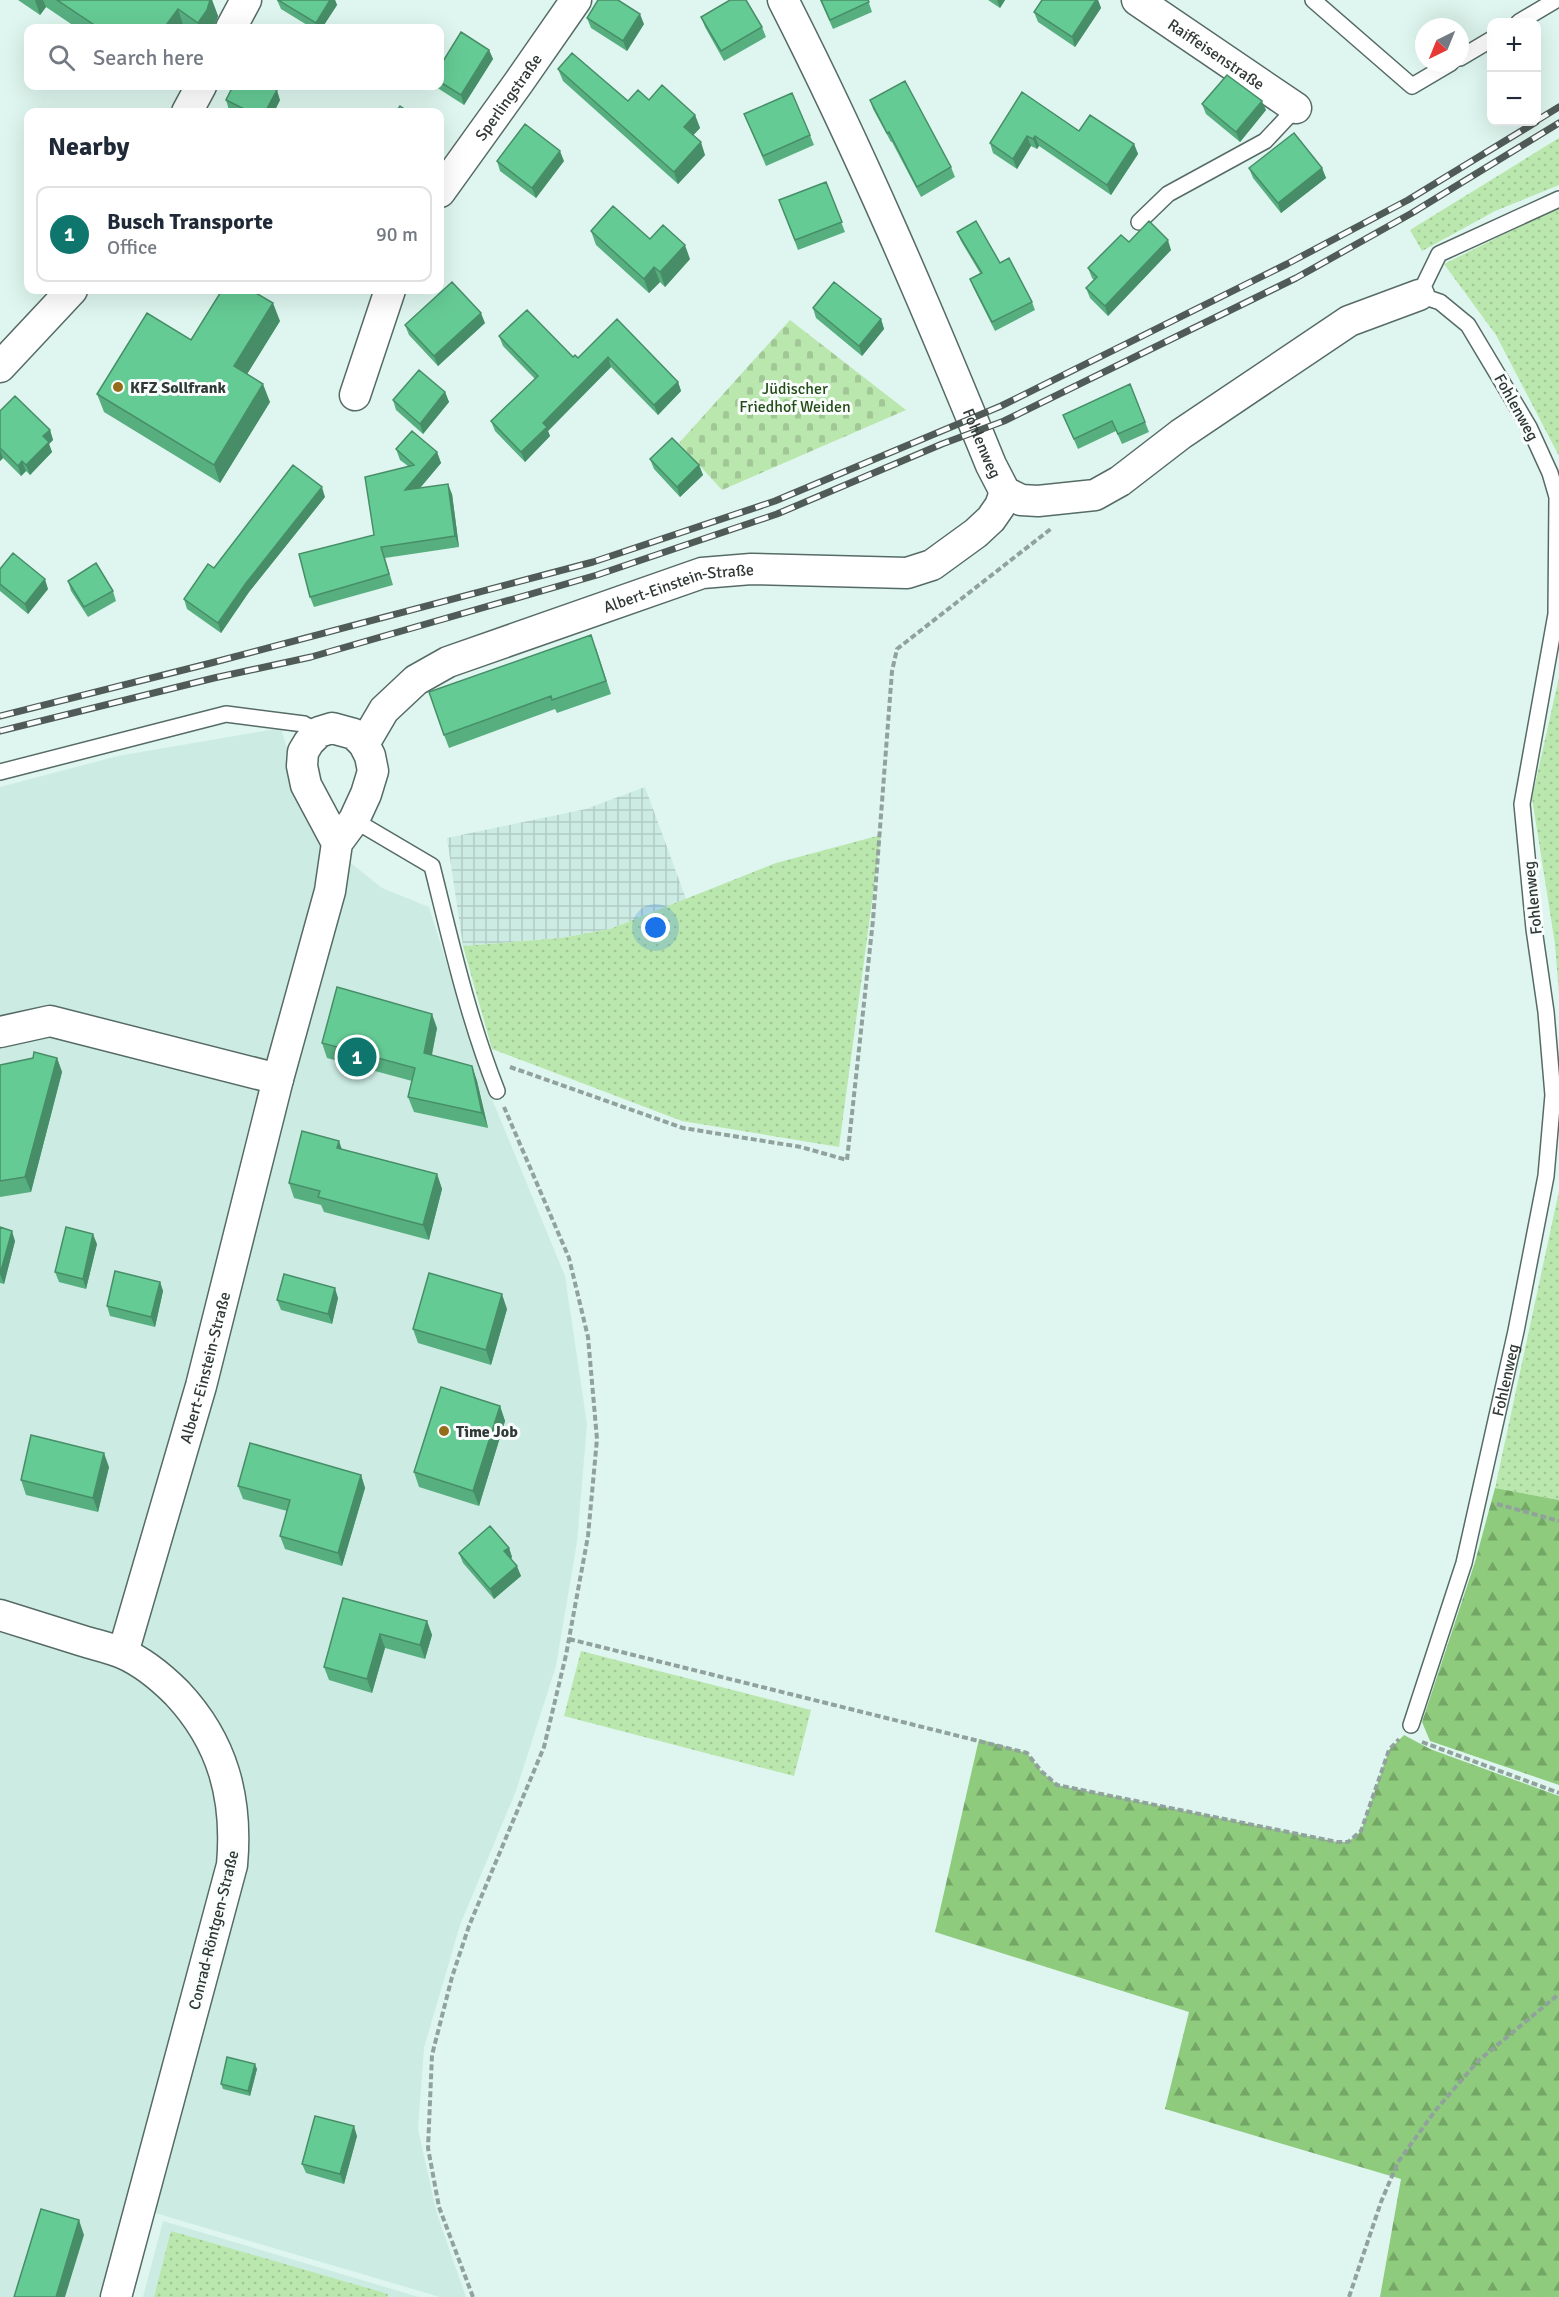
<!DOCTYPE html>
<meta charset="utf-8">
<style>
body{margin:0;font-family:Signika,sans-serif;background:#f6f6f7;color:#1f2937}
.controls{position:absolute;right:18px;top:18px;display:grid;overflow:hidden;border-radius:12px;box-shadow:0 6px 24px #0002}
.controls button{width:54px;height:54px;display:grid;place-items:center;padding:0;border:0;border-bottom:2px solid #e0e1e3;background:#fff;color:#1f2937;font:30px sans-serif}
.compass{position:absolute;left:1415px;top:18px;width:54px;height:54px;border-radius:50%;background:#fff;box-shadow:0 6px 24px #0002;rotate:223deg}
.you{position:absolute;left:656px;top:928px;width:21px;height:21px;margin:-15px;border:4px solid #fff;border-radius:50%;background:#1a73e8;box-shadow:0 0 0 9px #1a73e833}
.badge{display:grid;place-items:center;width:39px;height:39px;border-radius:50%;background:#0f766e;color:#fff;font-size:20px;font-weight:700}
.pin{position:absolute;translate:-50% -50%;border:3px solid #fff;box-shadow:0 2px 6px #0006}
.list{margin:0;padding:0;list-style:none}
h2{display:flex;justify-content:space-between;align-items:center;height:78px;margin:0;padding:0 24px;font-size:26px}
h2 small{font-size:20px;font-weight:400;color:#747a83}
.list li{display:grid;grid-template-columns:39px 1fr auto;gap:18px;align-items:center;box-sizing:border-box;height:96px;margin:0 12px 12px;padding:0 12px;border:2px solid #e0e1e3;border-radius:12px}
.list b{display:block;font-size:22px;white-space:nowrap}
.list p{margin:0;font-size:20px;white-space:nowrap;color:#747a83}
.list em{font-size:20px;font-style:normal;color:#747a83}
.icon{flex:none;width:33px;height:33px;fill:none;stroke:currentColor;stroke-width:2;stroke-linecap:round;stroke-linejoin:round}
.map{position:relative;flex:none;width:1559px;height:2297px;overflow:hidden}
.search{position:absolute;background:#fff;box-shadow:0 6px 24px #0002;left:24px;top:24px;width:420px;height:66px;display:flex;align-items:center;gap:15px;box-sizing:border-box;padding:0 21px;border-radius:12px;color:#747a83;font-size:22px}
.panel{position:absolute;background:#fff;box-shadow:0 6px 24px #0002;left:24px;top:108px;width:420px;height:186px;border-radius:12px}
.map>svg:first-child{display:block}
.built{fill:#ccece3}
.industrial{fill:url(#industrial-grid)}
.green{fill:url(#green-dots)}
.forest{fill:url(#forest-firs)}
.cemetery{fill:url(#cemetery-stones)}
.lines{fill:none;stroke-linecap:round;stroke-linejoin:round}
.lane-casing{stroke:#576b66;stroke-width:18}
.street-casing{stroke:#576b66;stroke-width:33}
.path{stroke:#91a29d;stroke-width:4;stroke-dasharray:6 3;stroke-linecap:butt}
.lane{stroke:#fff;stroke-width:15}
.street{stroke:#fff;stroke-width:30}
.rail-casing{stroke:#505b58;stroke-width:7}
.rail{stroke:#f9fefd;stroke-width:4.5;stroke-dasharray:14;stroke-linecap:butt}
.wall{fill:#57af80}
.shaded-wall{fill:#478e68}
.building{fill:#65cb95;stroke:#478e68;stroke-width:1.5}
.poi-dot{fill:#956c17;stroke:#f9fefd;stroke-width:2}
.labels{text-anchor:middle;stroke-width:6;stroke-linejoin:round;paint-order:stroke}
.street-label{font-size:16px;fill:#303936;stroke:#f9fefd}
.poi-label{font-size:16px;font-weight:bold;fill:#303936;stroke:#f9fefd;text-anchor:start}
.park-label{font-size:16px;fill:#244c17;stroke:#f9fefd}
</style>
<div class="map">
<svg width="1559" height="2297" viewBox="0 0 1559 2297">
<defs>
<pattern id="industrial-grid" width="8" height="8" patternUnits="userSpaceOnUse" patternTransform="scale(1.5)"><rect width="8" height="8" fill="#ccece3"/><path d="M0 4h8M4 0v8" fill="none" stroke="#b0cbc3"/></pattern>
<pattern id="green-dots" width="8" height="8" patternUnits="userSpaceOnUse" patternTransform="scale(1.5)"><rect width="8" height="8" fill="#bae7ad"/><path d="M2 2h.1M6 6h.1" fill="none" stroke="#a0c795" stroke-width="1.8" stroke-linecap="round"/></pattern>
<pattern id="forest-firs" width="22" height="20" patternUnits="userSpaceOnUse" patternTransform="scale(1.5)"><rect width="22" height="20" fill="#8ecb7c"/><path d="M5 1l3.5 6h-7zM16 11l3.5 6h-7z" fill="#74a666"/></pattern>
<pattern id="cemetery-stones" width="16" height="16" patternUnits="userSpaceOnUse" patternTransform="scale(1.5)"><rect width="16" height="16" fill="#bae7ad"/><path d="M2 7V4a2 2 0 0 1 4 0v3zM10 15v-3a2 2 0 0 1 4 0v3z" fill="#a0c795"/></pattern>
</defs>
<rect width="100%" height="100%" fill="#def6ef"/>
<!-- built -->
<path class="built" d="M281,728l22,75 19,37 60,48 47,19 51,163 85,206 22,148 -10,118 -21,124 -40,125 -56,134 -36,123 -6,81 19,85 29,83h-26l-312,-92 -28,92h-100v-1510l118,-31z
M163,2221l256,76h-276z"/>
<!-- industrial -->
<path class="industrial" d="M645,787l41,112 -76,30 -49,9 -98,8 -16,-108 139,-29z"/>
<!-- green -->
<path class="green" d="M1559,138v47l-64,26 -73,40 -12,-21z
M1559,207v249l-63,-121 -52,-71z
M1559,677v318l-4,-51 -23,-146z
M881,835l-42,312 -157,-26 -190,-72 -29,-103 98,-8 49,-9 166,-66z
M1559,1191v309l-64,-12z
M581,1651l230,59 -17,66 -230,-60z
M171,2231l217,63 -1,3h-233z"/>
<!-- forest -->
<path class="forest" d="M1495,1488l64,12v285l-129,-44 -8,-19 53,-160z
M1404,1735l26,14 129,47v501h-179l21,-118 -236,-70 24,-97 -254,-80 44,-193 48,14 14,18 16,14 280,57h11l13,-11 28,-81z"/>
<!-- cemetery -->
<path class="cemetery" d="M790,320l116,90 -184,80 -43,-47z"/>
<g class="lines">
<defs>
<g id="lane">
<path d="M1313,0l99,86 39,-23"/>
<path d="M1519,22l37,-22"/>
<path d="M1460,58l32,-19"/>
<path d="M1139,222l29,-28 97,-53 31,-33"/>
<path d="M0,772l226,-58 78,10 15,8"/>
<path d="M354,820l78,46c19,76 36,152 65,225"/>
<path id="s1" d="M1411,1725l53,-162 52,-232 30,-155 7,-81 -7,-83 -12,-83 -12,-125 34,-190 1,-117 -7,-24 -21,-46 -61,-102 -28,-23 -21,-7 20,-41 120,-55"/>
</g>
<g id="street">
<path id="s2" d="M783,0c77,151 144,308 208,465l14,27 16,8 17,1 57,-6 25,-14 61,-47 168,-113 70,-26"/>
<path id="s3" d="M1137,0l159,108"/>
<path d="M231,28l15,-28"/>
<path d="M187,112l14,-26"/>
<path id="s4" d="M440,192l79,-110 57,-82"/>
<path d="M0,367l72,-77"/>
<path d="M355,395l35,-105"/>
<path id="s5" d="M364,744l20,-34 32,-30 32,-18 254,-89 49,-4 156,4 25,-8 44,-32 15,-14 9,-13 5,-14"/>
<path d="M0,1032l50,-11 228,58"/>
<path d="M0,1615c28,9 55,17 83,26 13,4 27,7 39,12 21,9 39,24 55,40 46,49 61,105 55,172l-116,432"/>
<path id="s6" d="M123,1653l78,-267 77,-307 52,-188 7,-48 17,-23 12,-26 7,-23 -3,-15 -6,-12 -10,-10 -22,-6 -13,4 -10,10 -6,10 -1,14 4,19 31,58"/>
</g>
</defs>
<!-- lane casing -->
<use href="#lane" class="lane-casing"/>
<!-- street casing -->
<use href="#street" class="street-casing"/>
<!-- path -->
<path class="path" d="M510,1067l173,61 118,19 46,13 26,-240 19,-249 5,-22 155,-121
M1497,1504l62,17
M569,1639l458,114 14,18 16,14 280,57h11l13,-11 28,-81 10,-11
M1422,1742l137,51
M473,2297l-34,-90 -11,-59 4,-93 20,-78 17,-51 75,-179 22,-92 22,-119 9,-97 -9,-102 -19,-79 -65,-151
M1349,2297l32,-95 17,-40 37,-51 43,-50 81,-67"/>
<!-- lane -->
<use href="#lane" class="lane"/>
<!-- street -->
<use href="#street" class="street"/>
<defs>
<path id="rail" d="M1536,121l23,-14
M0,716l211,-53 382,-101 182,-61 226,-95 286,-142 121,-64 128,-78
M0,731l214,-53 97,-21 286,-82 180,-61 165,-70 62,-23 292,-143 116,-65 147,-90"/>
</defs>
<!-- rail casing -->
<use href="#rail" class="rail-casing"/>
<!-- rail -->
<use href="#rail" class="rail"/>
</g>
<!-- wall -->
<path class="wall" d="M18,0h194l6,16 -4,12h-137l-31,-21 -6,8z
M277,0h58l2,5 -15,23h-10l-31,-19z
M820,0h48l4,12 -39,17z
M988,0h17l-5,8z
M1042,0h56l3,8 -26,39 -37,-25 -4,-10z
M701,17l61,10 4,10 -42,24 -19,-34z
M587,18l57,6 -17,27 -36,-23z
M489,50l4,9 -29,46 -28,-18v-1h4v-20z
M558,69l70,32 21,-1 46,15 5,13 -7,7 12,20 -27,29 -115,-103z
M1022,92l57,39 55,13 4,10 -27,41 -72,-49 -2,3 -6,-3 -14,23 -24,-16 -3,-10z
M226,100h54l-6,12h-39l-6,-2z
M870,100l81,67 4,10 -34,20 -29,-55h-1l-18,-33z
M1202,104l64,6 -26,32 -34,-28z
M744,114l66,21 4,10 -48,21z
M497,161h67l-28,37 -36,-27z
M1249,168h73l4,10 -45,35 -28,-35z
M826,182l19,50 -47,18 -19,-50z
M591,231l59,8 40,20 -25,28 -5,-5 -11,11 -53,-48z
M957,232l43,31 32,39 3,8 -40,21 -22,-44 -3,-8 10,-6 -19,-32z
M1129,242l42,8 -63,66 -18,-18 -4,-10 8,-8 -2,-2 -4,-10z
M813,308l68,11 3,10 -22,27 -46,-38z
M617,319l61,63 3,9 -23,24 -47,-48 -63,64 2,5 -25,26 -30,-31 -4,-10 44,-42 -32,-33 -4,-10 79,22z
M280,321l-33,53 23,28 -50,81 -116,-71 -7,-18 94,-54z
M485,323l-47,43 -29,-31 -4,-10z
M1130,384l19,48 -27,12 -6,-13 -38,18 -15,-34z
M445,392l4,10 -26,32 -27,-24 -3,-10z
M0,411l50,19 3,10 -4,4 3,8 -22,23 -4,-4 -5,5 -18,-18 -3,3z
M396,449l41,3 4,11 -21,25 32,6 7,53 -74,11 8,27 -79,22 -4,-10 64,-62 34,-69 -8,-6z
M650,459l49,6 4,10 -23,22 -26,-28z
M325,497l-76,95 -28,41 -34,-24 -3,-10 30,-31z
M0,569l48,20 -20,25 -28,-23z
M68,581l45,10 3,10 -28,16 -17,-26z
M596,648l15,46 -54,19 -2,-4 -106,39 -5,-13z
M437,1028l-5,27 40,11 5,15 11,47 -74,-16 -6,-15 4,-16 -85,-23 -5,-15z
M57,1058l5,14 -31,120 -31,5v-132z
M342,1149l95,25 5,15 -13,51 -105,-28 -3,-7 -27,-7 -5,-15z
M0,1227l15,14 -11,43 -4,-1z
M97,1244l-11,45 -27,-7 -4,-10z
M160,1282l3,9 -8,36 -45,-11 -3,-10z
M338,1298l-6,26 -51,-14 -4,-10z
M507,1309l-16,56 -73,-22 -5,-14z
M500,1406l5,15 -26,85 -60,-19 -5,-15z
M109,1467l-11,45 -72,-17 -5,-15z
M361,1475l4,13 -23,78 -57,-17 -5,-13 7,-25 -44,-12 -5,-13z
M509,1548l3,9 -1,2 10,17 -27,23 -31,-36 -4,-10z
M343,1598l84,23 5,14 -7,24 -40,-11 -13,45 -43,-13 -5,-13z
M257,2069l-7,27 -27,-7 -2,-5z
M357,2136l-13,48 -38,-11 -4,-9z"/>
<!-- shaded-wall -->
<path class="shaded-wall" d="M35,0h8l3,7 -6,8z
M210,0h2l6,16 -4,12h-14l-2,-5z
M330,0h5l2,5 -15,23h-4l-2,-5z
M997,0h8l-5,8z
M1096,0h2l3,8 -26,39 -3,-10z
M178,9l6,19h-20z
M640,14l4,10 -17,27 -4,-10z
M489,50l4,9 -29,46 -3,-10z
M277,90l3,10 -6,12h-9z
M1262,101l4,9 -26,32 -4,-10z
M695,115l5,13 -11,12 -5,-13z
M1027,136l4,10 -14,23 -4,-10z
M1035,136l4,10 -2,3 -4,-10z
M701,142l4,13 -27,29 -4,-12z
M1134,144l4,10 -27,41 -4,-10z
M560,151l4,10 -28,37 -4,-10z
M1322,168l4,10 -45,35 -3,-10z
M1168,240l3,10 -63,66 -3,-10z
M685,245l5,14 -25,28 -5,-15z
M654,267l6,15 -11,11 -5,-14z
M273,303l7,18 -39,63 -7,-18z
M481,313l4,10 -47,43 -4,-10z
M881,319l3,10 -22,27 -3,-10z
M608,357l3,10 -63,64 2,5 -25,26 -4,-10 22,-29z
M678,382l3,9 -23,24 -4,-10z
M263,384l7,18 -50,81 -6,-18z
M445,392l4,10 -26,32 -3,-10z
M50,430l3,10 -4,4 3,8 -22,23 -4,-10 17,-29z
M0,449l3,9 -3,3z
M437,452l4,11 -32,38 -4,-11z
M22,461l4,10 -5,5 -3,-10z
M699,465l4,10 -23,22 -3,-10z
M448,484l4,10 7,53 -4,-11z
M322,487l3,10 -76,95 -28,41 -3,-10 28,-40z
M45,579l3,10 -20,25 -3,-10z
M432,1014l5,14 -8,40 -5,-15z
M57,1058l5,14 -31,120 -6,-15z
M472,1066l5,15 11,47 -6,-15z
M339,1141l5,14 -7,-7z
M437,1174l5,15 -13,51 -6,-15z
M12,1231l3,10 -11,43 -4,-10z
M93,1234l4,10 -11,45 -3,-10z
M160,1282l3,9 -8,36 -4,-10z
M335,1288l3,10 -6,26 -4,-10z
M502,1294l5,15 -16,56 -5,-15z
M500,1406l5,15 -26,85 -6,-15z
M104,1453l5,14 -11,45 -5,-14z
M361,1475l4,13 -23,78 -4,-13z
M509,1548l3,9 -4,4 -4,-10z
M517,1566l4,10 -27,23 -4,-10z
M427,1621l5,14 -7,24 -5,-14z
M380,1634l5,14 -13,45 -5,-14z
M255,2064l2,5 -7,27 -2,-5z
M354,2126l3,10 -13,48 -4,-10z
M79,2220l5,15 -19,62h-9z"/>
<!-- building -->
<path class="building" d="M57,0h153l-3,10 -9,13 -20,-14 -14,19h-65z
M278,0h52l-14,23z
M598,0h20l22,14 -17,27 -36,-23z
M730,0h16l16,27 -41,24 -20,-34z
M821,0h47l1,2 -39,18z
M1042,0h54l-24,37 -38,-25z
M461,32l28,18 -28,45 -21,-13v-16z
M572,53l56,48 10,-11 11,10 13,-15 33,30 -11,12 17,15 -27,30 -116,-103z
M1227,75l35,26 -26,31 -34,-28z
M905,81l46,86 -34,20 -28,-55 -2,1 -17,-33z
M233,86h35l9,4 -12,22h-15l-24,-12z
M1022,92l57,39 11,-16 44,29 -27,41 -72,-49 -2,3 -6,-3 -14,23 -23,-16z
M792,93l18,42 -47,21 -19,-42z
M400,106l9,6h-13z
M525,124l35,27 -28,37 -35,-27z
M1294,133l28,35 -44,35 -29,-35z
M826,182l16,40 -47,18 -16,-40z
M613,206l37,33 13,-14 22,20 -25,27 -6,-5 -10,12 -53,-48z
M976,221l24,42 9,-5 23,44 -40,20 -22,-43 12,-6 -25,-41z
M1149,221l19,19 -63,66 -19,-18 11,-11 -9,-9 33,-33 8,7z
M452,282l29,31 -47,43 -29,-31z
M834,282l47,37 -22,27 -46,-38z
M222,290h29l22,13 -39,63 29,18 -49,81 -117,-71 50,-81 44,27z
M527,310l46,47 2,-2 3,3 39,-39 61,63 -24,23 -46,-48 -65,66 4,4 -26,25 -30,-31 47,-45 -39,-40z
M419,370l26,22 -25,32 -27,-24z
M1130,384l15,38 -27,12 -6,-13 -38,18 -11,-24z
M15,396l35,34 -7,6 6,6 -23,23 -4,-4 -4,5 -18,-18v-37z
M412,431l25,21 -32,38 43,-6 7,52 -74,11 8,27 -79,23 -11,-43 75,-19 -9,-58 49,-12 -18,-16z
M672,438l27,27 -22,22 -27,-28z
M293,465l29,22 -76,96 -28,40 -34,-24 24,-35 6,4z
M13,553l32,26 -20,25 -25,-20v-15z
M96,563l17,28 -29,16 -16,-26z
M591,635l15,46 -54,19 -1,-4 -107,39 -15,-43z
M337,987l95,27 -8,39 48,13 10,47 -74,-16 7,-29 -93,-25z
M34,1052l23,6 -32,119 -25,4v-116l33,-7z
M302,1131l37,10 -2,7 100,26 -14,51 -105,-28 2,-6 -31,-8z
M0,1227l12,4 -12,43z
M66,1227l27,7 -10,45 -28,-7z
M115,1271l45,11 -9,35 -44,-11z
M429,1273l73,21 -16,56 -73,-21z
M284,1274l51,14 -7,26 -51,-14z
M441,1387l59,19 -27,85 -59,-19z
M31,1435l73,18 -11,45 -72,-18z
M250,1443l111,32 -23,78 -58,-17 10,-36 -52,-14z
M490,1526l19,22 -5,3 13,15 -27,23 -31,-36z
M343,1598l84,23 -7,24 -40,-11 -13,45 -43,-12z
M227,2057l28,7 -7,27 -27,-7z
M315,2116l39,10 -14,48 -38,-10z
M41,2209l38,11 -23,77h-42z"/>
<!-- markers -->
<g class="poi-dot">
<circle cx="118" cy="387" r="6"/>
<circle cx="444" cy="1431" r="6"/>
</g>
<g class="labels">
<!-- street labels -->
<g class="street-label">
<text dy="6" stroke="none"><textPath href="#s3" startOffset="96">Raiffeisenstraße</textPath></text>
<text dy="6" stroke="none"><textPath href="#s4" startOffset="117">Sperlingstraße</textPath></text>
<text transform="translate(1517 407) rotate(61)" y="6">Fohlenweg</text>
<text dy="6" stroke="none"><textPath href="#s2" startOffset="486">Fohlenweg</textPath></text>
<text dy="6" stroke="none"><textPath href="#s5" startOffset="363">Albert-Einstein-Straße</textPath></text>
<text transform="translate(1532 898) rotate(-96)" y="6">Fohlenweg</text>
<text dy="6" stroke="none"><textPath href="#s6" startOffset="297">Albert-Einstein-Straße</textPath></text>
<text dy="6" stroke="none"><textPath href="#s1" startOffset="358">Fohlenweg</textPath></text>
<text transform="translate(213 1930) rotate(-76)" y="6">Conrad-Röntgen-Straße</text>
</g>
<!-- poi labels -->
<g class="poi-label">
<text x="130" y="393">KFZ Sollfrank</text>
<text x="456" y="1437">Time Job</text>
</g>
<!-- park labels -->
<g class="park-label">
<text x="795" y="394">Jüdischer<tspan x="795" dy="18">Friedhof Weiden</tspan></text>
</g>
</g>
</svg>
<div class="controls">
<button>+</button>
<button>−</button>
</div>
<svg class="compass" viewBox="-18 -18 36 36"><path d="M0-13l5 13h-10z" fill="#e53935"/><path d="M0 13l5-13h-10z" fill="#747a83"/></svg>
<div class="you"></div>
<div class="pin badge" style="left:357px;top:1057px">1</div>
<div class="search"><svg class="icon" aria-label="search" viewBox="0 0 24 24"><circle cx="10" cy="10" r="6"/><path d="M15 15l6 6"/></svg>Search here</div>
<section class="panel">
<h2>Nearby<small></small></h2>
<ul class="list">
<li><span class="badge">1</span><div><b>Busch Transporte</b><p>Office</p></div><em>90 m</em></li>
</ul>
</section>
</div>
